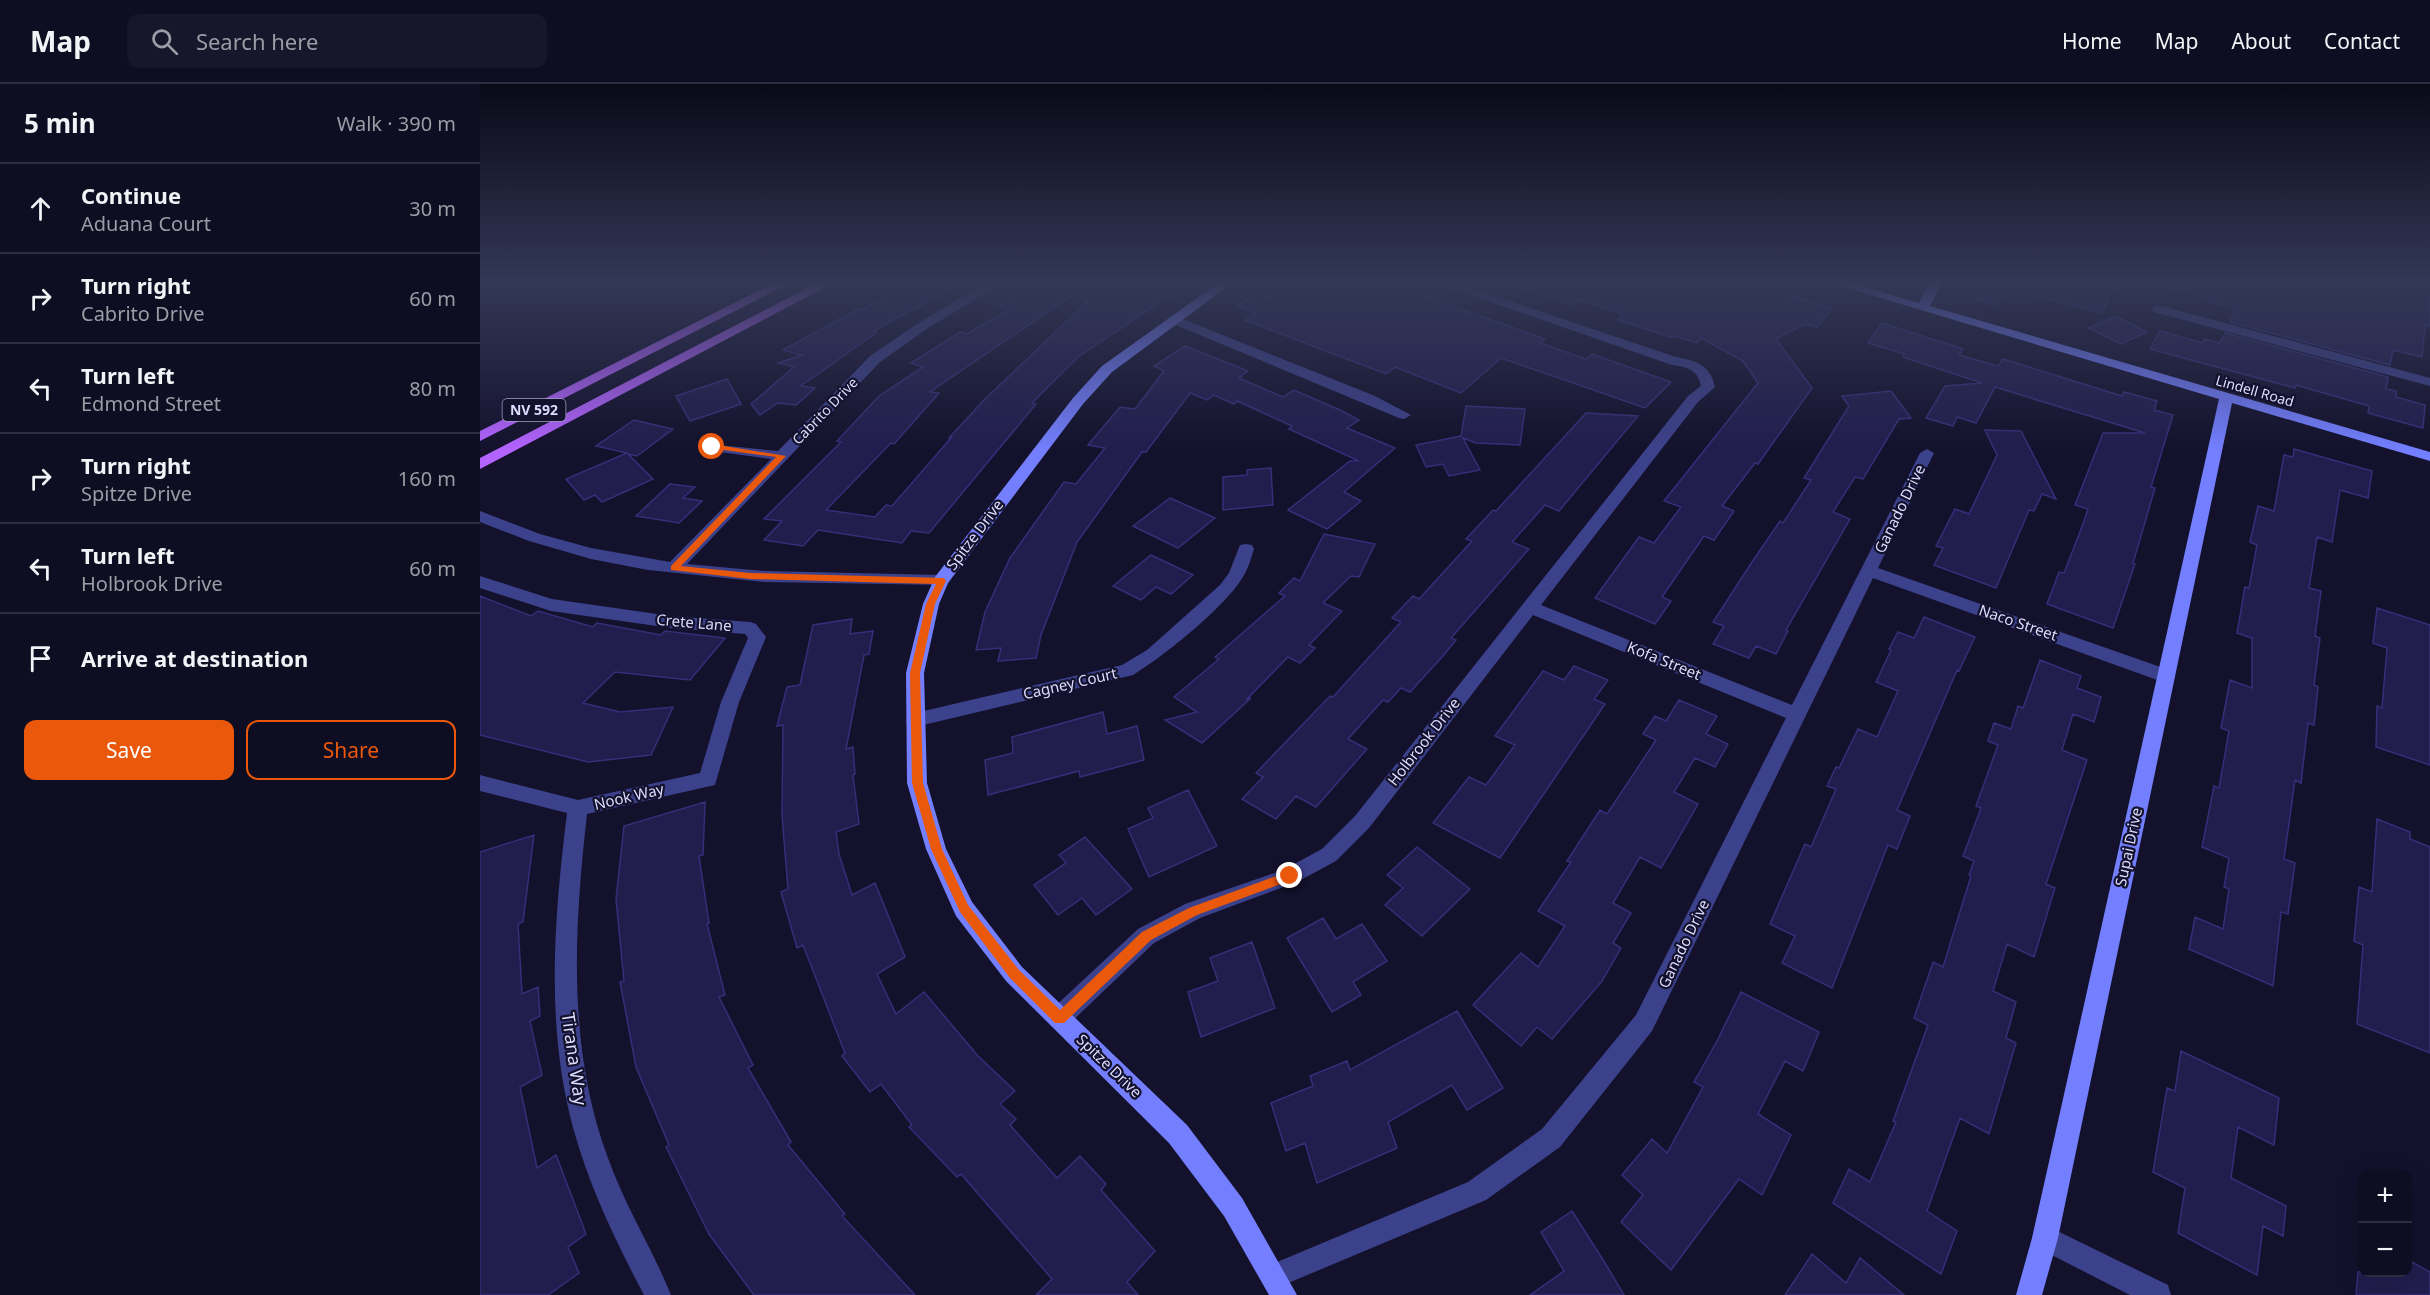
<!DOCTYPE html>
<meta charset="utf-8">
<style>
body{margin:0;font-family:"Noto Sans",sans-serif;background:#17162a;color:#f1f3f6}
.controls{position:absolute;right:18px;bottom:18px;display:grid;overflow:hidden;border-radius:12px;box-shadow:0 6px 24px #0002}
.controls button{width:54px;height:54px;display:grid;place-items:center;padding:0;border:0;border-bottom:2px solid #2e2d3f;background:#0e0d21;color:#f1f3f6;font:30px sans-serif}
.stop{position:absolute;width:18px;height:18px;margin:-14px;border:4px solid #ea580c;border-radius:50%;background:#fff}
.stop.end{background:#ea580c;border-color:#fff;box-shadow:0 2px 6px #0008}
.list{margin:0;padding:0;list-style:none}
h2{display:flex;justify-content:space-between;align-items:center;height:78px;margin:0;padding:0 24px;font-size:26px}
h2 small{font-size:20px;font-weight:400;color:#9b9ca5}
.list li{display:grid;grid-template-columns:39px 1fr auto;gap:18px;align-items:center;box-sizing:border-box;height:90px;padding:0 24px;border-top:2px solid #2e2d3f}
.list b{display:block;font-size:22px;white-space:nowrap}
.list p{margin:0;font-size:20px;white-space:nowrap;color:#9b9ca5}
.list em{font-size:20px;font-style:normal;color:#9b9ca5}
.actions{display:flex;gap:12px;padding:18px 24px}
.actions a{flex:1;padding:14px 0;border:2px solid #ea580c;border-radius:12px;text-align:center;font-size:21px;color:#ea580c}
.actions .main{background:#ea580c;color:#fff}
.icon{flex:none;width:33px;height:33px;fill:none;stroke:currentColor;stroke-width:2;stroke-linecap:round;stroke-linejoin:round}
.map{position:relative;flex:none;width:1950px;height:1211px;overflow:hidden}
header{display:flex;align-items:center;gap:36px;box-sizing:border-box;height:84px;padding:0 30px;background:#0e0d21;border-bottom:2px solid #2e2d3f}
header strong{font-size:28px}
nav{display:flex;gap:33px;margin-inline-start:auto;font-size:21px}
.search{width:420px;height:54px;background:#17162a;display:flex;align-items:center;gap:15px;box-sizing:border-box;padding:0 21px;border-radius:12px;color:#9b9ca5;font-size:22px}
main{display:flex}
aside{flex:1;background:#0e0d21}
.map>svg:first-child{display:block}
.building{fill:#211d4d;stroke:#352f79;stroke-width:1.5}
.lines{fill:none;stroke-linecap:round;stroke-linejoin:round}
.street{fill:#3c418b;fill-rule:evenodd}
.secondary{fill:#737fff;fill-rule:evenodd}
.primary{fill:#b363ff;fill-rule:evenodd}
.route{fill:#ea580c}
.labels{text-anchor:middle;stroke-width:4.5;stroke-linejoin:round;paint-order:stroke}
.far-street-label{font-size:14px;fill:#dcdcff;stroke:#13112c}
.shield{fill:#13112c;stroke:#a09fc0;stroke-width:1.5}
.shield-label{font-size:14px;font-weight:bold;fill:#dcdcff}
.street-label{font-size:15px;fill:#dcdcff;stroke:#13112c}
.near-street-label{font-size:18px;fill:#dcdcff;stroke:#13112c}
</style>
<header>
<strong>Map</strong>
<div class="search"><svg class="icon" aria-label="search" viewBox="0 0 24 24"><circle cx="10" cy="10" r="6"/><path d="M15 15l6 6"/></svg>Search here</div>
<nav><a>Home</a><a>Map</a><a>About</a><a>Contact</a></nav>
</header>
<main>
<aside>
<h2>5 min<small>Walk · 390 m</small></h2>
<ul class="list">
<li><svg class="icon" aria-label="ahead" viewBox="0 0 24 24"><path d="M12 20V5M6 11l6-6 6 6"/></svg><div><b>Continue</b><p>Aduana Court</p></div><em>30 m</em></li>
<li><svg class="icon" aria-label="right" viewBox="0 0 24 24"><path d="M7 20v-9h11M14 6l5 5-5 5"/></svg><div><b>Turn right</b><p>Cabrito Drive</p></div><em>60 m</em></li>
<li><svg class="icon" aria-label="left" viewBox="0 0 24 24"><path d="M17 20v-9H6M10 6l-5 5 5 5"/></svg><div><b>Turn left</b><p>Edmond Street</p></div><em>80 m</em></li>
<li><svg class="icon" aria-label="right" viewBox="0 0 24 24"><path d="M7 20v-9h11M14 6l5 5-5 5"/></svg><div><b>Turn right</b><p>Spitze Drive</p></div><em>160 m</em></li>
<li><svg class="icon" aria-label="left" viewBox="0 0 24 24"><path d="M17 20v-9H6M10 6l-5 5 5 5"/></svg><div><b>Turn left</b><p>Holbrook Drive</p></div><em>60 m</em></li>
<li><svg class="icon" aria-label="arrive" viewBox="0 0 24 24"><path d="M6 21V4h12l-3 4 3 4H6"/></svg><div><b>Arrive at destination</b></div></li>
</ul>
<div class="actions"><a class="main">Save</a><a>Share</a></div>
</aside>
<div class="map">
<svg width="1950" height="1211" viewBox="0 0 1950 1211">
<rect width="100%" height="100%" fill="#13112c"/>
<!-- building -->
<path class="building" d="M437,197h49l-93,50 4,1 -76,54 14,2 -19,17 -18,-2 -18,12 -9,-11 43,-37 -16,-4 24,-8 -19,-5 77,-42 3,1z
M560,197l34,13 -144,98 9,1 -45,51 -3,-1 -65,67 49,7 11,-12 6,1 59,-68h-2l35,-38 103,-98 -17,-21h105l-16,11 10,4 -91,61 -46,46 4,1 -107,129 -18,-2 -9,12 -84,-13 -15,16 -39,-6 18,-19 -18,-2 77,-77 -4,-1 42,-45 44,-29 -12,-4 49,-31 7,2 42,-24 -10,-4z
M815,197h63l39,13 8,-5 140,50 -5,4 46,16 6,-5 79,28 -26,26 -144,-50 -40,35 -66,-26 -9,7 -141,-54 10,-7 -19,-7 22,-14 13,5z
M1033,197h227l92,27 -15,19 -12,-3 -29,15 36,49 -54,76 -3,-1 -33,43 12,5 -20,29 -10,-4 -42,61 9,4 -16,23 -60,-26 44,-61 15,6 27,-36 -17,-6 94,-118 -15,-22 -42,-23 -4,5 -22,-7 -2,2 -55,-18 6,-6 -44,-14 -7,5 -61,-20z
M1508,197h24l-17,24 -18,-5z
M1570,197h66l-14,32 -62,-16z
M1693,197h202l55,14v31l-5,-1 -3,32 -29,-7 -3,15 -160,-43 6,-13 -27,-7 2,-4 -39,-10z
M1635,232l32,16 -26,12 -32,-16z
M1402,239l81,26 -4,6 39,11 5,-7 119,37 2,-4 33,9 -3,9 19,5 -22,72 4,1 -22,75 2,1 -22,64 -66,-24 12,-32 5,1 19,-49 5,-15 -13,-4 28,-72h42l-150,-46 -19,36 -19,-6 -4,9 -27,-8 19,-32 37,-3 -79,-26 2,-3 -37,-11z
M1680,247l43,12 1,-4 16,4 5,-10 163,44 -2,12 10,2v6l29,8 -2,23 -55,-15 1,-7 -73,-21 -1,3 -145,-39z
M705,262l63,25 -9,7 44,19 11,-7 46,20 19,10 -12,8 48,20 -51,44 17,9 -34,28 -39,-19 62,-49h9l-70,-32 3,-3 -55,-25 -3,3 -20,-9 -7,5 -17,-7 -44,59h-4l-65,90 -36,93 -5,23 -38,3 3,-13 -25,2 9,-38 25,-54 54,-76 12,2 29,-36 -17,-3 32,-38 15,2 29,-38 -10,-5z
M247,295l14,25 -51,17 -14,-25z
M1411,307l20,27 -12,1 -36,60 -8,-2 -22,35 17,7 -64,111 2,1 -12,23 -20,-8 -7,12 -36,-14 11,-18 -11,-4 39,-60 28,-41 3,2 28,-43 -7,-2 45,-72 -7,-10z
M986,322l59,3 -5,36 -44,-2 -13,-5 17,32 -31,6 -6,-12 -17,3 -10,-22 45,-9z
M1106,329l52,3 -79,95 -14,-6 -33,37 17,7 -78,89 5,2 -14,17 -32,35 -9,-4 -13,14 -5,-2 -35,39 19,10 -51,58 -20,-11 -20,23 -34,-20 21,-22 -7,-4 74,-77 3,1 68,-75 -9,-4 21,-22 6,3 53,-58 -6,-2 27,-29 3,1z
M154,336l39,9 -36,27 -9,-2 25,25 -51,23 -7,-7 -11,5 -18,-21 61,-26 -31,-7z
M1505,346l36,1 35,68 -14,-5 -8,17 -5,-1 -33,78 -62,-23 9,-17 -7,-2 19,-37 14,5 28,-59z
M1814,365l78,22 -4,27 -28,-8 -8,52 -15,-5 -8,51 12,3 -6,45 5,2 -6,47 4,2 -4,38 -6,-2 -7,60 -6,-3 -11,79 11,4 -7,51 -7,-2 -8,74 -84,-37 6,-32 28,12 6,-40 -5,-2 5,-29 -27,-11 12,-61 5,2 10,-57 -8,-3 9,-48 22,8v-50l-15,-5 8,-46 4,1 8,-43 -7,-3 8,-36 16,5 10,-56 9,2z
M791,384l2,37 -50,5v-33l24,-2v-5z
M190,400l25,3 -12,11 19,3 -23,22 -43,-7z
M690,414l45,20 -37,30 -45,-22z
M844,450l51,10 -16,33 -8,-1 -28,27 19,8 -33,34 6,3 -15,15 -12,-6 -41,42 4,-1 -49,45 -37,-23 32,-8 -23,-15 45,-38 -4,-2 70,-61 -6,-3 15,-15 6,3z
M671,471l42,20 -22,19 -15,-7 -15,13 -28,-14z
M0,512l51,20 7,-5 55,16 4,-4 64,12 4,-4 60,7 -35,42 -75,-8 -32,31 37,9 53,-5 -22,48 -63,7 -108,-27z
M1897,524l53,17v140l-54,-18 1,-41 5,2 5,-60 -14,-5z
M1444,533l51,20 -16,34 -2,-1 -60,140 13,6 -13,33 -9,-4 -56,143 -50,-25 13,-27 -25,-12 35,-80 6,3 25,-58 -9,-3 9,-19 3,1 19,-39 19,8 21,-46 -22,-9 15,-32 -2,-1 9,-17 16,6z
M372,535l-2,15 23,-3 -4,23 -5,1 -18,94 7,-2 2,27 -2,1 6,49 -23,8 3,22 13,41 23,-12 30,74 -28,17 19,40 28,-22 54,64 37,35 -15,13 16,15 -6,6 47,53 23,-22 26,28 -5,6 54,61 -28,31 11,13h-102l16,-16 -91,-105 -4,3 -48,-50 3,-2 -31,-41 -11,8 -28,-36 3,-3 -42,-108 -6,3 -16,-56 7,-3 -6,-74 1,-90 -6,1 10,-39 13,-2 13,-60z
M1560,576l41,16 -4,12 24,9 -7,25 -21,-8 -11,36 25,10 -41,124 9,4 -21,69 -27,-13 -14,47 23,11 -10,36 10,5 -27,91 -29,-16 -33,93 30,20 -16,43 -108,-71 16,-34 21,13 26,-60 -3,-1 35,-96 -14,-7 19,-56 10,5 28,-91 -2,-1 5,-14 -11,-5 18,-48 -5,-2 22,-61 -10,-4 6,-18 17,6 7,-23 5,2z
M1094,582l34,14 -14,19 11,5 -105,154 -67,-35 36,-46 17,8 29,-40 -20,-9 48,-65 21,9z
M1199,616l38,16 -11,18 22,10 -13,23 -20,-9 -21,34 24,12 -24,42 -13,22 -21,-11 -27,46 18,10 -18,30 8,5 -19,33 -50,58 -15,-12 -16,19 -48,-41 48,-52 17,14 27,-41 -27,-15 33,-49 -4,-1 33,-51 7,4 49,-74 -13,-6 12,-18 11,5z
M623,628l4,22 30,-8 7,34 -64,17 -1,-6 -91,24 -3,-35 28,-7 -1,-16z
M708,706l29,56 -68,31 -21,-48 25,-11 -5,-10z
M225,718l-2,53 -4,1 10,67 -2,1 18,71 -6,2 34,68 -5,3 43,74 -3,3 57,69 -3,2 73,79h-161l-45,-61 -43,-87 3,-2 -33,-78 -16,-85 4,-1 -8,-82 8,-73z
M1897,735l33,13v7l20,8v206l-73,-29 6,-79 -9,-4 5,-54 13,5z
M54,751l-11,87 -5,2 4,70 16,-7 2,29 -10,5 12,54 -22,12 17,81 19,-13 30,79 -18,13 11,26 -31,22h-68v-443z
M605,753l47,52 -36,26 -14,-17 -24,17 -24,-30 32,-22 -7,-8z
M937,763l53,42 -48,47 -37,-31 18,-17 -16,-13z
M843,834l13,21 26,-15 25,37 -34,21 8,13 -29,17 -45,-74z
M772,858l23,66 -74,29 -13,-45 30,-11 -8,-23z
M1261,908l78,40 -16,39 -18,-10 -27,53 33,21 -29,60 -23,-16 -68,91 -50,-48 22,-27 -21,-20 30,-36 15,14 36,-66 -9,-5 23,-41z
M977,927l46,77 -36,22 -15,-25 -64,37 9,26 -80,35 -12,-40 -19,8 -15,-48 42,-17 -3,-10 37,-15 3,9z
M1701,967l98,47 -5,47 -36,-18 -7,51 55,28 -3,30 -20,-10 -6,49 -79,-42 7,-45 -32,-16 14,-84 8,3z
M1092,1127l33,52 19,32h-94l34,-24 -23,-39z
M1332,1170l34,29 14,-25 44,37h-119z
M1928,1176l22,12v23h-74l2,-23h50z"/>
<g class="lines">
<!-- street -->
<path class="street" d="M510,197h15l-77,47 -48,34 -193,202 78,7 176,4 6,2 2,4 -2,4 -182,-3 -117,-12 -57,-11 -62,-18 -49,-19v-11l60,23 51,14 79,14 101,-103 -59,-8 -7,-4 2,-3 71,7 92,-95 50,-34z
M951,197h19l226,76c21,4 34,8 39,30l-17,15 -157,203 251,100 128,-252 7,-4 7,4 -56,115 294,103 3,5 -3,5 -6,2 -6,-2 -287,-103 -221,453 -92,116 -74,53 -212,89 -9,-4 -4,-9 4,-9 203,-85 74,-53 94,-114 150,-297 -253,-103 -164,213 -33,33 -39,21 -97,36 -46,25 -87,83 -8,3 -8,-3 -3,-8 3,-8 87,-81 47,-25 98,-34 39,-21 33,-33 333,-420 13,-10c-4,-19 -15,-18 -32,-22z
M1678,221l272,73v8l-276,-74 -2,-3 2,-3z
M695,232l200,80 36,19 -7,4 -5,-1 -228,-95 -2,-3 2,-3z
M766,460l6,1 2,4c-3,9 -5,18 -10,26 -16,30 -81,82 -111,100l-218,52 -7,-2 -2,-5 2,-5 7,-2 207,-48 25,-15 73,-65 9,-12 11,-28z
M0,492l72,23 119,17 79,6 6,2 10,13 -27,65 -24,83 -128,29c-13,115 -20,234 21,344 17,48 44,90 63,137h-27c-28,-53 -54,-107 -70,-164 -29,-104 -20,-212 -7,-318l-87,-22v-16l98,25 122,-27 21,-71 27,-64 -3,-4 -74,-6 -120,-17 -71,-23z
M1565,1141l123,60 3,10h-41l-94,-48 -4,-9 4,-9z"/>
<!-- secondary -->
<path class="secondary" d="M741,197h14l-123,91 -29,32 -135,179 -9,21 -15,69 3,110 19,66 26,53 50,65 165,158 55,73 55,97h-28l-45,-79 -55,-73 -163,-162 -50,-65 -30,-67 -19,-66 -1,-110 17,-69 12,-27 138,-179 29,-32z
M1344,197h20l75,22 12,-22h12l-13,25 500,146v9l-198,-58 -174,835 -16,57h-26l16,-57 187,-839z"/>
<!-- primary -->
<path class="primary" d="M298,197h16l-314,160v-10z
M341,197h16l-357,188v-11z"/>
</g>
<!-- sky -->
<linearGradient id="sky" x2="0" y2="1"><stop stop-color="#0a0918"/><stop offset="0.54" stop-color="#333856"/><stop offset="1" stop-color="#333856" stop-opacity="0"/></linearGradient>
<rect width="1950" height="367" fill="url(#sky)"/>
<!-- route -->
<path class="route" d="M232,360l74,12 -105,110 69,7 194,5 2,3 -11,23 -15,69 3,110 19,66 26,56 51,65 41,40 82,-78 47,-24 101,-37 4,1v7l-97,36 -46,25 -87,83h-9l-45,-45 -50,-66 -29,-63 -19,-66 -2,-110 16,-69 10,-20 -186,-5 -79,-9v-4l105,-109 -67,-9 -1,-1z"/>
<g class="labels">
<!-- far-street labels -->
<g class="far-street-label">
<text transform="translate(1775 307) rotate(16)" y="5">Lindell Road</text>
<text transform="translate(345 327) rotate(-46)" y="5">Cabrito Drive</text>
</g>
<!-- shield labels -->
<rect class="shield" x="22.5" y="315" width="63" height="22" rx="4.5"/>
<g class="shield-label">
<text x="54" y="331">NV 592</text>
</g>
<!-- street labels -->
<g class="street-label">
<text transform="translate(1420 425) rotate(-64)" y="5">Ganado Drive</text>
<text transform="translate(495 451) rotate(-53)" y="5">Spitze Drive</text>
<text transform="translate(214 539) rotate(5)" y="5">Crete Lane</text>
<text transform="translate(1538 539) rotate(19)" y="5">Naco Street</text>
<text transform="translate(1184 577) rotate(22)" y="5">Kofa Street</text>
<text transform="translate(590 600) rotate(-13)" y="5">Cagney Court</text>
<text transform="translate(944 658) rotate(-52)" y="5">Holbrook Drive</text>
<text transform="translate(149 713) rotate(-13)" y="5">Nook Way</text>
<text transform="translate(1649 763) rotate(-78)" y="5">Supai Drive</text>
<text transform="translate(1204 860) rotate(-64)" y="5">Ganado Drive</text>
<text transform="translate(629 982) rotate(44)" y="5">Spitze Drive</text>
</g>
<!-- near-street labels -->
<g class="near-street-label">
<text transform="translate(94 975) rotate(82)" y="6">Tirana Way</text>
</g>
</g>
</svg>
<div class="controls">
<button>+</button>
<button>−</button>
</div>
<div class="stop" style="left:232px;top:363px"></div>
<div class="stop end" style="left:810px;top:792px"></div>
</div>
</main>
